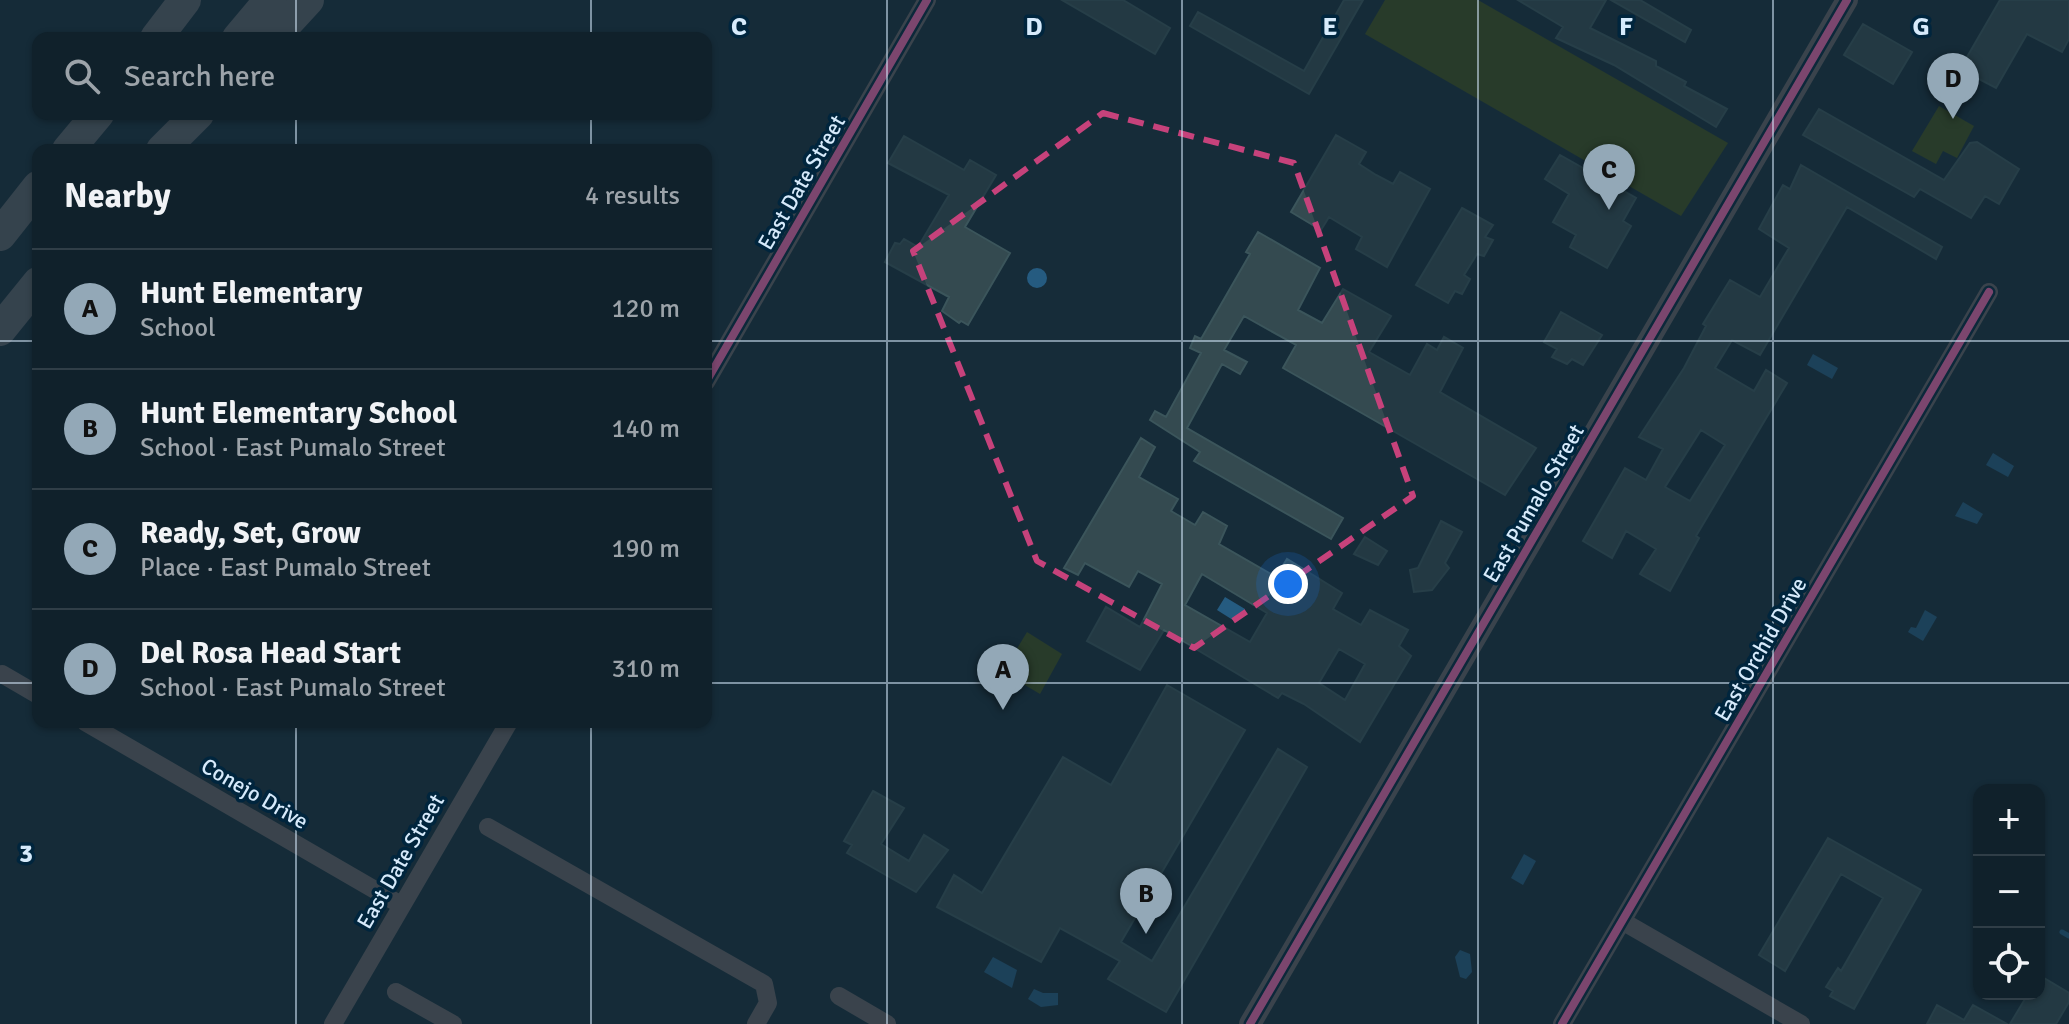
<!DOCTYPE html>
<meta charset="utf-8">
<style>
body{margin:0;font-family:Signika,sans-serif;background:#1e2e37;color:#f1f3f6}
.controls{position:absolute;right:24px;bottom:24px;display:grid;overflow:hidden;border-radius:16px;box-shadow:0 2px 6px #0004}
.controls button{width:72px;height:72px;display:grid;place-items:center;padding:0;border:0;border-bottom:2px solid #303e47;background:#10212b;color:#f1f3f6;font:40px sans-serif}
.you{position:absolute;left:1288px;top:584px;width:28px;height:28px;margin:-20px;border:6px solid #fff;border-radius:50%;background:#1a73e8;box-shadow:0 0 0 12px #1a73e833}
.badge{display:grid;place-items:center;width:52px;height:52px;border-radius:50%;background:#93a8b7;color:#111;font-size:26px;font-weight:700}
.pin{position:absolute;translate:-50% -66px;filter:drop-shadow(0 2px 4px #0008)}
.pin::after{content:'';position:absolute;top:42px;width:28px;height:24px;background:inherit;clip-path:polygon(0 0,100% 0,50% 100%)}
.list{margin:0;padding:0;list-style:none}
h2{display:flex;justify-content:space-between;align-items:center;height:104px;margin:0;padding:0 32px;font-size:34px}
h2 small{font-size:26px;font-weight:400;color:#9ca3a9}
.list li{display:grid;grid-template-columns:52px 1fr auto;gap:24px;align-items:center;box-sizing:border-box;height:120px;padding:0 32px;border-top:2px solid #303e47}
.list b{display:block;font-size:30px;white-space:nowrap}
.list p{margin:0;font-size:26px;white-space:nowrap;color:#9ca3a9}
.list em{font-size:26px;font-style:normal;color:#9ca3a9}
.icon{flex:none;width:44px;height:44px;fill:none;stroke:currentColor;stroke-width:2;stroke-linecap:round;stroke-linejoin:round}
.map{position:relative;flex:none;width:2069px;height:1024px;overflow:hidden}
.search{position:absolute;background:#10212b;box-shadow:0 2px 6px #0004;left:32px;top:32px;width:680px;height:88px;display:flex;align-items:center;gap:20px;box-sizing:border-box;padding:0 28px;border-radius:16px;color:#9ca3a9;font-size:30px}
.panel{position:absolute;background:#10212b;box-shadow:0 2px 6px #0004;left:32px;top:144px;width:680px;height:584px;border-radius:16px}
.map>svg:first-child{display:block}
.green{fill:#3e4e1a}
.water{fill:#255b80}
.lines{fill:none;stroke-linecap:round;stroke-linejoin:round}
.stream{stroke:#255b80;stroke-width:5}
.building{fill:#344a50;stroke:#3b555b;stroke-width:2;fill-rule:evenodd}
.minor{stroke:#666165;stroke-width:18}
.tertiary{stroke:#666165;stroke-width:22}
.motorway{stroke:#5c5f67;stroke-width:32}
.cycleway-casing{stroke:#00253d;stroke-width:13}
.cycleway{stroke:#f766af;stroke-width:8}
.marked{fill:none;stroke:#c6427b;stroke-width:6;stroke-dasharray:16 10;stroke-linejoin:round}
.grid{fill:none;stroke:#d6eafb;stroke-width:2;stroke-opacity:0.55}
.labels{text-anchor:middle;stroke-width:7;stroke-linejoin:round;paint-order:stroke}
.street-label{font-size:22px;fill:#d6eafb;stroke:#00253d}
.grid-label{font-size:26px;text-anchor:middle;font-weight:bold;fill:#d6eafb;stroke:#00253d;stroke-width:7;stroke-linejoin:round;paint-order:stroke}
</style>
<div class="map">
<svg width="2069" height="1024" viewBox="0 0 2069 1024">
<rect width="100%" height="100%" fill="#162c39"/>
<!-- green -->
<path class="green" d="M1385,0h93l250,143 -47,73 -316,-182z
M1939,106l35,20 -17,32 -14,-7 -7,13 -24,-13z
M1027,632l35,22 -22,40 -37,-22z"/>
<!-- water -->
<path class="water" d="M1027 278a10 10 0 1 1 20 0a10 10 0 1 1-20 0Z
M1813,354l25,14 -6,11 -25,-14z
M1993,453l21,13 -6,11 -22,-12z
M1963,502l20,12 -6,10 -22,-8z
M1225,597l20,12 -9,13 -19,-12z
M1925,610l12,7 -14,24 -15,-9 3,-5 5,1z
M1524,854l12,7 -13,24 -12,-7z
M1460,950l10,4 2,18 -6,7 -6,-2 -5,-20z
M993,957l24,13 -5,18 -28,-16z
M1034,989l9,4h15v12l-17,2 -13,-8z"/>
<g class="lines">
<!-- stream -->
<path class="stream" d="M2062,932l7,4"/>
</g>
<!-- building -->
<path class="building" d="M1062,0h61l47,28 -15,26z
M1344,0h19l-54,94 -119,-68 8,-14 106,59z
M1518,0h88l-16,28 66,33v5l30,16 -2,4 43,23 -11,18 -102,-62 -58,-27 7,-11z
M1611,0h29l51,30 -6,12z
M2000,0h69v39l-7,13 -35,-18 -31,54 -36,-19z
M1863,24l49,28 -19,32 -49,-29z
M1819,109l125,71 26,-37 7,-1 42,27 -20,35 -14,-8 -14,22 -51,-29 -6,8 -111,-62z
M1336,135l30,17 -7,12 17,11 17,9 7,-12 30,17 -43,78 -31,-18 6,-12 -33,-20 -8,13 -30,-18z
M904,136l60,34 6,-10 26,15 -31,52 45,26 -42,72 -7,-4 -2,2 -17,-12 7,-14 -64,-35 10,-19 5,1 4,-5 14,8 31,-52 -61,-32z
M1560,155l76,43 -13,23 8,5 -24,42 -37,-21 6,-12 -23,-13 16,-28 -24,-15z
M1801,165l141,82 -6,12 -89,-52 -87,148 -28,-15 -17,28 39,23 12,-21 21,13 -91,153 3,2 -29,53 -30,-17 16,-25 -30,-18 -14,27 -29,-17 42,-73 21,12 17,-31 -24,-12 45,-69 22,-42 -3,-2 27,-44 30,17 29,-49 -30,-19 24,-44 7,4zM1701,430l24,15 -35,56 -25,-14z
M1462,208l31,17 -8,12 8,3 -9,16 -7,-2 -13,21 6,4 -8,15 -7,-3 -7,12 -32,-18z
M1258,232l62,36 -22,42 24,13 21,-34 48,27 -22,36 41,23 17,-31 10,6 7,-13 19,11 -23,44 96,56 -31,47 -222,-127 13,-23 -52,-29 -20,34 23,12 -7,12 -18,-10 -35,64 156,90 -12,21 -137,-78 6,-9 -50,-32 5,-9 11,6 35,-64 -11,-5 5,-12 6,3 49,-85 -4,-2z
M1561,312l41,23 -19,30 -11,-6 -5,5 -15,-7 5,-8 -13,-7z
M1141,438l14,9 -16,30 39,22 -7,12 24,14 8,-13 24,14 -8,18 57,33 11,-18 55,34 -9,16 28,16 9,-15 38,20 -9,16 12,10 -51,86 -56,-38 -22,-11 -4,5 -114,-68 -24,40 -53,-29 19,-34 34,20 22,-43 -24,-13 -9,16 -44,-24 -7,12 -14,-7zM1202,574l65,39 -17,29 -65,-37zM1339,649l26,15 -20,36 -26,-17z
M1441,521l21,11 -17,31 4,5 -17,22 -18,2 -4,-22 8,-2z
M1365,537l22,14 -9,14 -24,-11z
M1167,685l78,45 -124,212 31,19 126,-212 29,18 -141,245 -58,-33 12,-18 -60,-33 -19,34 -104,-55 17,-32 28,18 81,-136 48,28z
M873,791l31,17 -23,36 28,17 15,-26 24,15 -32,42 -69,-39 5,-8 -8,-4z
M1828,838l93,52 -67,119 -24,-13 3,-5 -7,-4 12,-19 3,3 42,-73 -42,-24 -56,97 -26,-16z
M2039,975l30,18v9l-13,22h-46l18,-30h11z
M1937,1005l27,15 9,-15 34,19h-80z"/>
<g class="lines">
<!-- minor -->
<path class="minor" d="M706,382l221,-382
M2,674l36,21
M85,722l316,183
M488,827l276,157 4,19 -12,21
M1622,921l179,103
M396,992l57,32
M839,996l48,28
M333,1024l176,-302
M1562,1024l427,-732"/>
<!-- tertiary -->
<path class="tertiary" d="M1250,1024l597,-1024"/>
<!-- motorway -->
<path class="motorway" d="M156,38l29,-38
M238,38l32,-38
M273,38l35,-38
M68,150l30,-36
M162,150l36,-36
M0,235l38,-48
M0,330l38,-47"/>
<defs>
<path id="cycleway" d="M706,382l221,-382
M1250,1024l597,-1024
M1562,1024l427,-732"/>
</defs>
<!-- cycleway casing -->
<use href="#cycleway" class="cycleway-casing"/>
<!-- cycleway -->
<use href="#cycleway" class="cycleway"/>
</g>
<!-- marked area -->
<path d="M0 0H2069V1024H0ZM1103,113l191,50 119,333 -219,152 -157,-87 -124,-310z" fill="#162c39" fill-opacity=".55" fill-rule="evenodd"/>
<path class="marked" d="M1103,113l191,50 119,333 -219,152 -157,-87 -124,-310z"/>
<!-- grid -->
<path class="grid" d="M296,0v38M591,0v38M887,0v1024M1182,0v1024M1478,0v1024M1773,0v1024M296,114v36M591,114v36M0,341h38M706,341h1363M0,683h38M706,683h1363M296,722v302M591,722v302"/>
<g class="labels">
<!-- street labels -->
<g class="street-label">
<text transform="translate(801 182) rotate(-60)" y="8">East Date Street</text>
<text transform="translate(1533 503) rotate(-60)" y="8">East Pumalo Street</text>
<text transform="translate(1760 649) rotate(-60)" y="8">East Orchid Drive</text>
<text transform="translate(255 793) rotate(30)" y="8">Conejo Drive</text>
<text transform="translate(400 861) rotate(-60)" y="8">East Date Street</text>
</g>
</g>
<g class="grid-label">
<text x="739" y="35">C</text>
<text x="1034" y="35">D</text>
<text x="1330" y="35">E</text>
<text x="1626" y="35">F</text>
<text x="1921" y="35">G</text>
<text x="26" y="862">3</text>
</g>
</svg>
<div class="controls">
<button>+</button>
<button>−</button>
<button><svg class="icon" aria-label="locate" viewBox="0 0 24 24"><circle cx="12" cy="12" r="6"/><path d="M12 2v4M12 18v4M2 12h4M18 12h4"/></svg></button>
</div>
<div class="you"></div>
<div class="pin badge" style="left:1003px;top:710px">A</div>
<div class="pin badge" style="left:1146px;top:934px">B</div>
<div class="pin badge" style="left:1609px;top:210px">C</div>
<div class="pin badge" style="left:1953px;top:119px">D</div>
<div class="search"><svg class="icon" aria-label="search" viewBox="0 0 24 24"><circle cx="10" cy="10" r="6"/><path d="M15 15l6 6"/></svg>Search here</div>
<section class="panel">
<h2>Nearby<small>4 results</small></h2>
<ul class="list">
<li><span class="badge">A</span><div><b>Hunt Elementary</b><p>School</p></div><em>120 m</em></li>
<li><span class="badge">B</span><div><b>Hunt Elementary School</b><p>School · East Pumalo Street</p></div><em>140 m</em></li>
<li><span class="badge">C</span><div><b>Ready, Set, Grow</b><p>Place · East Pumalo Street</p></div><em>190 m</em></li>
<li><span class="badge">D</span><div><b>Del Rosa Head Start</b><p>School · East Pumalo Street</p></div><em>310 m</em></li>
</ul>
</section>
</div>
